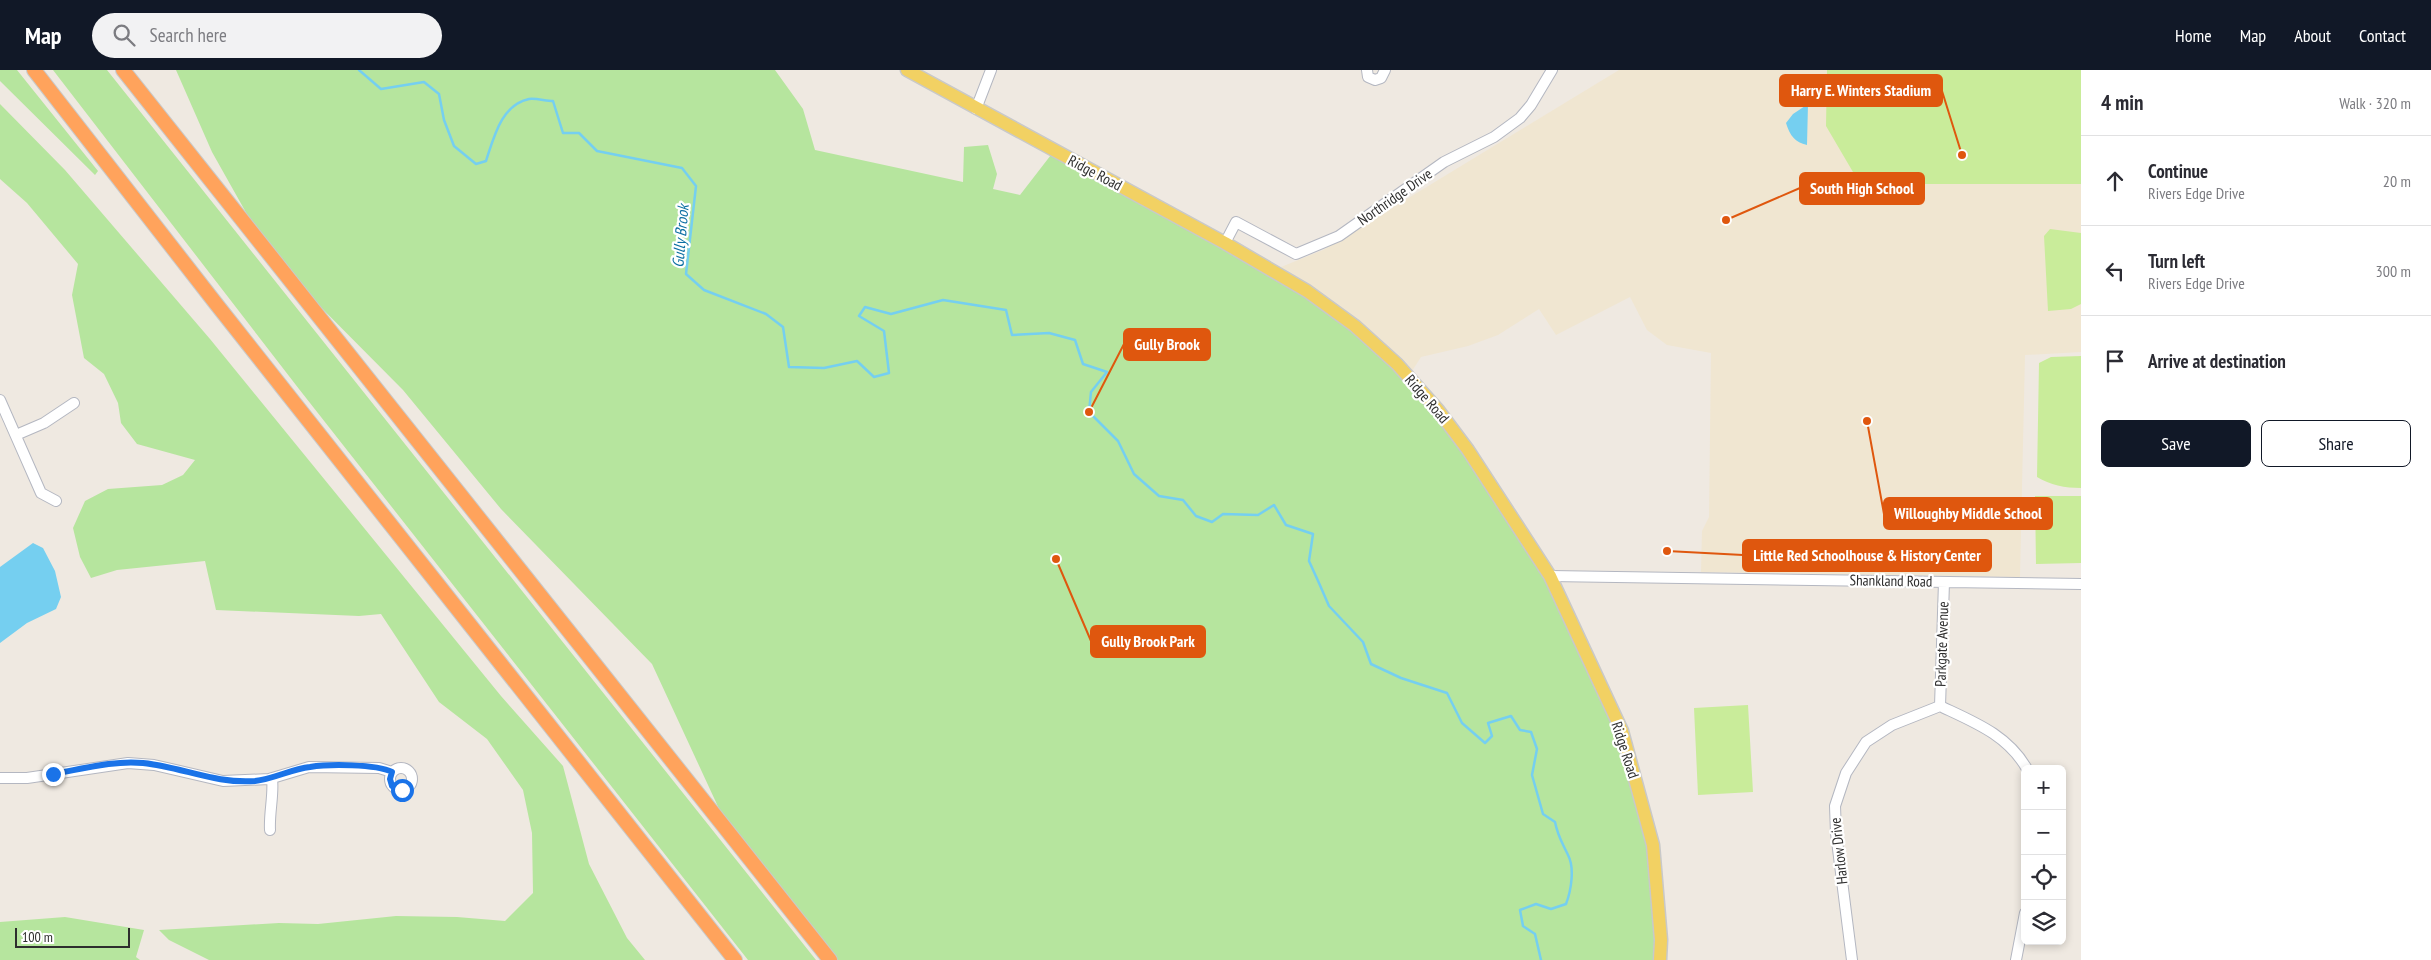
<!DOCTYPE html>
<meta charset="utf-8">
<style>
body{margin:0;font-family:"PT Sans Narrow",sans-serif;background:#f2f2f3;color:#2b2b33}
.controls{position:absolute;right:15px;bottom:15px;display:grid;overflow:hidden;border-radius:8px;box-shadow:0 2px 8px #0003}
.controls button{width:45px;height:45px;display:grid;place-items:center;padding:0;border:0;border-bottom:1px solid #e1e1e2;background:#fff;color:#2b2b33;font:25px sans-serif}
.scale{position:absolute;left:15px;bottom:12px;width:115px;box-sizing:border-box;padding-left:5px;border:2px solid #2e2e2e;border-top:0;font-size:14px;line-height:18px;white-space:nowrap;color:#2e2e2e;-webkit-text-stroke:4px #fff;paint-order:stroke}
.stop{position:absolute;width:15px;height:15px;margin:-11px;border:4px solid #1a73e8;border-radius:50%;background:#fff}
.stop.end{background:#1a73e8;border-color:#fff;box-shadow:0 1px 5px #0008}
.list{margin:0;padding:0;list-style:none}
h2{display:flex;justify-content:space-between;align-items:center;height:65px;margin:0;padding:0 20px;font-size:21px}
h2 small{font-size:16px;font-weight:400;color:#7c7c81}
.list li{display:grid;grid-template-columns:32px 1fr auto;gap:15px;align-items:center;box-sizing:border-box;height:90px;padding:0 20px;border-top:1px solid #e1e1e2}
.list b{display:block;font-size:19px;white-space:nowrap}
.list p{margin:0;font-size:16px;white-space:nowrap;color:#7c7c81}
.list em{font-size:16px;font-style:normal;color:#7c7c81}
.actions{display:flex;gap:10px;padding:15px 20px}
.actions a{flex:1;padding:11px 0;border:1px solid #111827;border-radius:8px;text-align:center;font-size:18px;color:#111827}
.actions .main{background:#111827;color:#fff}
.icon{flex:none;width:28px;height:28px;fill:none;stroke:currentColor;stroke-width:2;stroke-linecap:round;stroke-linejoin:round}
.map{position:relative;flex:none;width:2081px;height:890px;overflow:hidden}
header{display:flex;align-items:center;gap:30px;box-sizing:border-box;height:70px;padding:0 25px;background:#111827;color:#fff}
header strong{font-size:24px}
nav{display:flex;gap:28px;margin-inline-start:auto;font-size:18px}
.search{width:350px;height:45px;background:#f2f2f3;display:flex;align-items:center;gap:12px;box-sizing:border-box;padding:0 18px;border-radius:28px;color:#7c7c81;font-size:19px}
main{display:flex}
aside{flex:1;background:#fff}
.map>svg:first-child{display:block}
.education{fill:#f0e6d1}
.green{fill:#b6e59e}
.pitch{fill:#c9ec9a}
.water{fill:#75cff0}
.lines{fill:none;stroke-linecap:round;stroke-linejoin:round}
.stream{stroke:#75cff0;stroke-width:2.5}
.minor-casing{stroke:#b4b7c1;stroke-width:12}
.major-casing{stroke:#c9c9c9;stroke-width:15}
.highway-casing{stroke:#c9c9c9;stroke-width:16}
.minor{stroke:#fff;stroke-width:10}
.major{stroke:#f2d163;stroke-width:12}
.highway{stroke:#ffa35c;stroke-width:14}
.route{stroke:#1a73e8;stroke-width:6}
.labels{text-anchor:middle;stroke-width:4.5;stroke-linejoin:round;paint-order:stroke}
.street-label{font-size:15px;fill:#2e2e2e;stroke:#fff}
.water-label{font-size:16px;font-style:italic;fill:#0d6fa3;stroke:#fff}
.leader{fill:none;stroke:#df570e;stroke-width:2}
.callout-dot{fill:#df570e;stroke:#fff;stroke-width:2}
.callout{fill:#df570e;stroke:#df570e;stroke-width:2}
.callout-label{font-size:16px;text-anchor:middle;font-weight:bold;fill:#fff}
</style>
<header>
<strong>Map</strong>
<div class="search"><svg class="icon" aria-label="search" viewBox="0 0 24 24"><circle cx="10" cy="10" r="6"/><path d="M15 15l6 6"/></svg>Search here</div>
<nav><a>Home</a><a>Map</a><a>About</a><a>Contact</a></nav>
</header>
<main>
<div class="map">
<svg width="2081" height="890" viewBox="0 0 2081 890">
<rect width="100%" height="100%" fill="#efe9e1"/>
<!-- education -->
<path class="education" d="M1619,0h462v282l-56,3 -5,222 -319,-5 1,-41 7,-14 2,-164 -44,-8 -20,-15 -17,-33 -74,38 -17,-26 -41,26 -30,11 -47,11 -9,14 -47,-42 -84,-62 42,-17z"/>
<!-- green -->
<path class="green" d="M0,0h17l81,101 -3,4 -95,-94z
M53,0h54l709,890h-68l-449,-571z
M176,0h599l28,39 12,41 148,32 1,-35 24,-2 9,29 -4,15 27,6 34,-44 272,153 112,106 112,166 72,155 31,114 8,115h-831l-97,-121 -81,-175 -151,-155 -98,-119 -132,-133 -59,-105z
M0,34l65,66 145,169 291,357 62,70 26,98 38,74 18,22h-436l-40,-20 -10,-10 120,-7 39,1 78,-8 61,1 48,4 28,-28 -1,-60 -9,-43 -36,-51 -48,-37 -58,-88 -22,2 -143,-6 -11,-49 -88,9 -26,8 -11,-21 -7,-29 12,-27 23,-12 54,-4 21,-10 12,-15 -58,-16 -16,-21 -3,-20 -14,-29 -20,-16 -12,-63 6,-31 -51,-61 -27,-24z
M65,847l79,13 -8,27 4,3h-140v-38z"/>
<!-- pitch -->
<path class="pitch" d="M1827,0h254v114h-221l-34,-58z
M2050,159l31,4v71l-10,5 -23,2 -4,-75z
M2081,286v132c-16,0 -31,-3 -44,-11l2,-114 12,-6z
M2035,426h46v67l-45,1z
M1748,635l5,87 -55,3 -4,-87z"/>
<!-- water -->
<path class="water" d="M1808,34l-1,41c-12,-3 -17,-9 -21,-22l7,-9z
M33,473l10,5 12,23 6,26 -5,12 -29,14 -27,20v-76z"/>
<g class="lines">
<!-- stream -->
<path class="stream" d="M359,0l22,19 43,-7 15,12 5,26 10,26 22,18 10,-3c8,-24 15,-56 43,-62 7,-1 17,2 24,2l10,32h16l18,18 85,17 14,18 -10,88 18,16 62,24 17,13 6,40 35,1 33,-7 17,16 15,-4 -5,-42 -25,-15 6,-9 26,7 52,-14 63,10 6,25 37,-2 26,7 8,24 24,8 -16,20 -2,20 29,29 16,33 25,22 24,4 13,16 16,6 11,-8 35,1 16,-10 12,20 27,9 -4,27 10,22 10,23 34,36 8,22 30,14 46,15 15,30 23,20 7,-7 -4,-13 23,-7 9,14 11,2 6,17 -5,26 11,39 12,8c3,15 7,20 13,33 7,13 3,36 -2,49l-15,5 -15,-5 -16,6 3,16 12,8 6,26"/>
<defs>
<path id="minor" d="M1367,0l1,7 7,3 6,-2 4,-8
M976,39l15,-39
M1225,173l11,-21 60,32 43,-18 105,-74 50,-25 26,-19 11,-13 21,-35
M0,330l41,93 15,8
M16,365l28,-12 30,-20
M1550,506l531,8
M1940,636l4,-124
M1940,636c34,16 68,29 87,63
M390 709a11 11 0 1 1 22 0a11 11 0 1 1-22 0Z
M0,708h27l101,-15 26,2 69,16 46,-2 40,-12 70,1 13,4
M270,760c-1,-18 4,-35 2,-52
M1852,890l-16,-127 -1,-27 11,-33 20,-31 26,-17 48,-19
M2016,890l9,-47"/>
<path id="major" d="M907,0l318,173 82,48 48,35 42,38 41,46 30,40 82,126 72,155 31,114 8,95 -1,20"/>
<path id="highway" d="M34,0l183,235 518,655
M123,0l707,890"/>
</defs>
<!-- minor casing -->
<use href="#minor" class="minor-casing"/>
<!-- major casing -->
<use href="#major" class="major-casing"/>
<!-- highway casing -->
<use href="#highway" class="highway-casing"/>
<!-- minor -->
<use href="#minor" class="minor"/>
<!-- major -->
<use href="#major" class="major"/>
<!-- highway -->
<use href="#highway" class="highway"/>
</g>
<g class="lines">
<!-- route -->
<path class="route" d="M53,704c29,-5 61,-14 90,-11 39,4 72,21 112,18 19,-2 36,-12 55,-14 19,-3 66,-3 82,5l-2,7 2,7 10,4"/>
</g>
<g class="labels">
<!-- street labels -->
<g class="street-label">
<text transform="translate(1095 103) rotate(28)" y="5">Ridge Road</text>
<text transform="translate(1395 127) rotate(-35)" y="5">Northridge Drive</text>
<text transform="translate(1427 329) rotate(49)" y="5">Ridge Road</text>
<text transform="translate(1891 511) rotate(1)" y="5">Shankland Road</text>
<text transform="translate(1942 574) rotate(-88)" y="5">Parkgate Avenue</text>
<text transform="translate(1625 680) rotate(72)" y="5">Ridge Road</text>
<text transform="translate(1839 781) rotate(-96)" y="5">Harlow Drive</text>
</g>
<!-- water labels -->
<g class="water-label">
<text transform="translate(680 166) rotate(-85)" y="6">Gully Brook</text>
</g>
</g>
<!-- callouts -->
<path class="leader" d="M1962 85L1942 21M1726 150L1800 118M1089 342L1124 274M1867 351L1884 444M1667 481L1743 485M1056 489L1091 571"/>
<g class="callout-dot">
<circle cx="1962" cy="85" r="5"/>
<circle cx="1726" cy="150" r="5"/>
<circle cx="1089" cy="342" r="5"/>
<circle cx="1867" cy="351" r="5"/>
<circle cx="1667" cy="481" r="5"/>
<circle cx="1056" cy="489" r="5"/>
</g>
<g class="callout">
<rect x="1780" y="5" width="162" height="31" rx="5"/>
<rect x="1800" y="103" width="124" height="31" rx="5"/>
<rect x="1124" y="259" width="86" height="31" rx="5"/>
<rect x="1884" y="428" width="168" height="31" rx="5"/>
<rect x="1743" y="470" width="248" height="31" rx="5"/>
<rect x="1091" y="556" width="114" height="31" rx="5"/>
</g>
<g class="callout-label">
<text x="1861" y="26">Harry E. Winters Stadium</text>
<text x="1862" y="124">South High School</text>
<text x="1167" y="280">Gully Brook</text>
<text x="1968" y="449">Willoughby Middle School</text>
<text x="1867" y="491">Little Red Schoolhouse &amp; History Center</text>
<text x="1148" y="577">Gully Brook Park</text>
</g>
</svg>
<div class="controls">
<button>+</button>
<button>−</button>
<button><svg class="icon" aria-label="locate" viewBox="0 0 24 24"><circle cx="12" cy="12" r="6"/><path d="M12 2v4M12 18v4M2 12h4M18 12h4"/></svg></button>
<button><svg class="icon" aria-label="layers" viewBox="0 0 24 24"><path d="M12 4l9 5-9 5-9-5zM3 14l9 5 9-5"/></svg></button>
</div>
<div class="scale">100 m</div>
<div class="stop" style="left:402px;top:720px"></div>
<div class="stop end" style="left:53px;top:704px"></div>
</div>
<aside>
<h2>4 min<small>Walk · 320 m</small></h2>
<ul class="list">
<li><svg class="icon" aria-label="ahead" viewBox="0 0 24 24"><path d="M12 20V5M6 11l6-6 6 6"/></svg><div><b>Continue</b><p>Rivers Edge Drive</p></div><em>20 m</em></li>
<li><svg class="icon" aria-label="left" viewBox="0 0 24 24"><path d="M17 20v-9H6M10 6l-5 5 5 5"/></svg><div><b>Turn left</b><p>Rivers Edge Drive</p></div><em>300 m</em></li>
<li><svg class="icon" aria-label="arrive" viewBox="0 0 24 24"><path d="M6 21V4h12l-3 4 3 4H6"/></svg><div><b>Arrive at destination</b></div></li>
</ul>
<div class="actions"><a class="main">Save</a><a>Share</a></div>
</aside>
</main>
